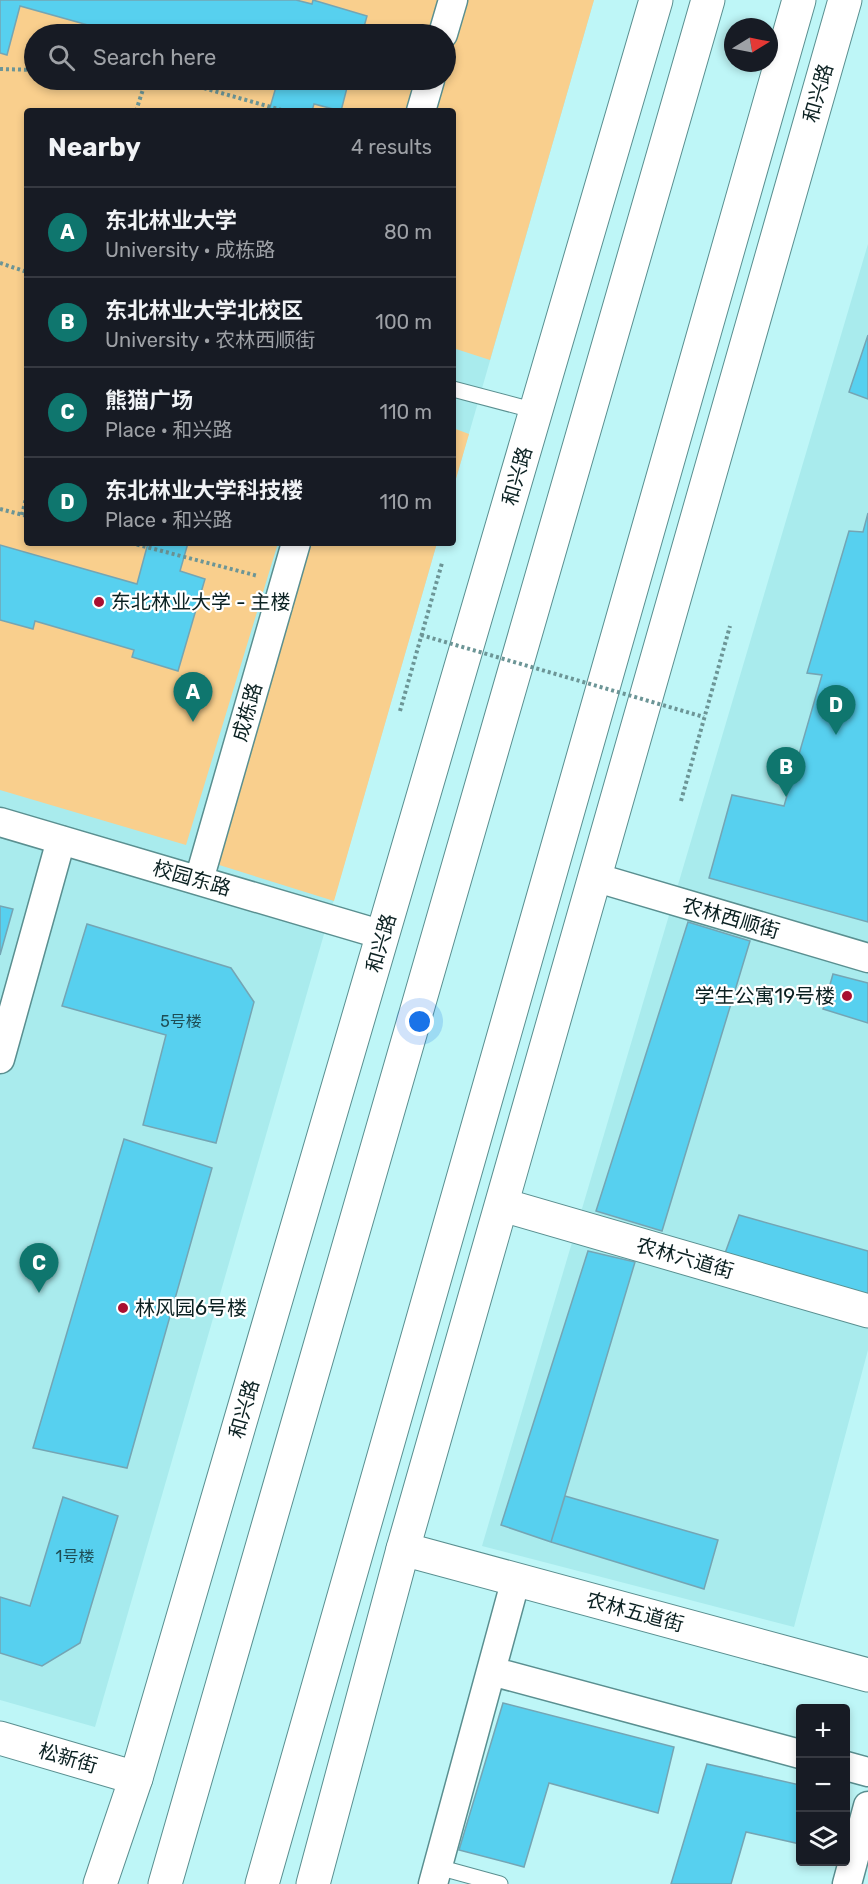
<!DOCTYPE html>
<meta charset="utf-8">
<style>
body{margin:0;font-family:Rubik,"Noto Sans SC",sans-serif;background:#20242c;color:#f1f3f6}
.controls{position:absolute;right:18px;bottom:18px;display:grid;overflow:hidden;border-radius:6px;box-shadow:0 3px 9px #0003}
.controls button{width:54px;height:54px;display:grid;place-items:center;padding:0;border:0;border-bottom:2px solid #363941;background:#171b24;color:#f1f3f6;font:30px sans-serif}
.compass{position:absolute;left:724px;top:18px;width:54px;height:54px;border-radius:50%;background:#171b24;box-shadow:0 3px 9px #0003;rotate:80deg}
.you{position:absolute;left:420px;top:1022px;width:21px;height:21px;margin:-15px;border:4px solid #fff;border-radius:50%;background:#1a73e8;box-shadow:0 0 0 9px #1a73e833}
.badge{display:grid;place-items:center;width:39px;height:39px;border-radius:50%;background:#0f766e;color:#fff;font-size:20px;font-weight:700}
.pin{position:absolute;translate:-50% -50px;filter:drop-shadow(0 2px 3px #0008)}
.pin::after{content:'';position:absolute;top:32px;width:21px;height:18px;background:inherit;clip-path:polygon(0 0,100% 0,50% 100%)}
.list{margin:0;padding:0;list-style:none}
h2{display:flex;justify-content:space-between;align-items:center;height:78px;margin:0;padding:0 24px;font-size:26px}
h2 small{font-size:20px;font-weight:400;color:#9ea1a6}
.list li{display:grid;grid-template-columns:39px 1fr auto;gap:18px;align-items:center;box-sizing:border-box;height:90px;padding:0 24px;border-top:2px solid #363941}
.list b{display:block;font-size:22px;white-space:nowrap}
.list p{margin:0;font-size:20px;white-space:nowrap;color:#9ea1a6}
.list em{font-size:20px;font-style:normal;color:#9ea1a6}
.icon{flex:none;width:33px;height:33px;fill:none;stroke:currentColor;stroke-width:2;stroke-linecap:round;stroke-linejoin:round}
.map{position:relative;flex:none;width:868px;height:1884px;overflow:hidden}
.search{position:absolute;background:#171b24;box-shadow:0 3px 9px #0003;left:24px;top:24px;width:432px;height:66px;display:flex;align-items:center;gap:15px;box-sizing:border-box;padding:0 21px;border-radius:33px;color:#9ea1a6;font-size:22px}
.panel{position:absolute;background:#171b24;box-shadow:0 3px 9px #0003;left:24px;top:108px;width:432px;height:438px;border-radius:6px}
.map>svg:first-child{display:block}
.built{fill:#a9ebed;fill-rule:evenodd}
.green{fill:#f9cf8d}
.building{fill:#57d0ef;stroke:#74a5b4;stroke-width:1.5}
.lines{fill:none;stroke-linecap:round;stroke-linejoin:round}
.service-casing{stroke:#5a8f90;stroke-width:17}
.minor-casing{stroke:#5a8f90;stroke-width:31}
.tertiary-casing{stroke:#5a8f90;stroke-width:35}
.trunk-casing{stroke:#5a8f90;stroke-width:35}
.path{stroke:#6c9596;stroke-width:4;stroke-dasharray:3 3;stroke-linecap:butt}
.service{stroke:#fff;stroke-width:15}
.minor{stroke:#fff;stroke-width:28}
.tertiary{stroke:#fff;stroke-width:33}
.trunk{stroke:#fff;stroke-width:33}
.path-bridge{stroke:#6c9596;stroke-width:4;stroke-dasharray:3 3;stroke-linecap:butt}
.poi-dot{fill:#a80f31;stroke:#fff;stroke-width:2}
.labels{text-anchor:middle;stroke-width:4.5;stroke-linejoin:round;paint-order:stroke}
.number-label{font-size:16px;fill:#1e4d55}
.street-label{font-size:20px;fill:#0b2122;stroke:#fff}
.poi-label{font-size:20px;fill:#0b2122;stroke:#fff;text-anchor:start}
</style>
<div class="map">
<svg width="868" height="1884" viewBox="0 0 868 1884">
<rect width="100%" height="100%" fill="#bef6f7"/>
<!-- built -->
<path class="built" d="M0,0h594l-141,489v-378h-426v432h410l-342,1184 -95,-27zM34,34h412v46h-412z
M868,244v1106l-74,277 -312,-81z"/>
<!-- green -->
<path class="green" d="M0,0h443l-9,34h-400v46h387l-9,31h-385v432h251l-92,302 -186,-55z
M465,0h129l-104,360 -37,-12v-237h-21l9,-31h5v-14z
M453,428l16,6 -16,55z
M308,543h129l-103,358 -118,-37z"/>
<!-- building -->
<path class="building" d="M0,0h296l16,4 1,-4 54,16 -5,18h-242l-100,-28 -13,49 -7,-2z
M278,80h71l-8,31 -27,-7 -2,7h-43z
M868,335v64l-19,-7z
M868,513v409l-159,-44 23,-83 52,11 38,-131 -15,-2 42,-142 14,1z
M148,543h40l-8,28 25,8 -27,92 -46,-14 2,-7 -99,-29 -2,8 -33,-9v-75l137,39z
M0,906l13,3 -13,46z
M688,922l62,19 -88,290 -66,-20z
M87,924l144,44 23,34 -38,141 -73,-18 23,-90 -104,-29z
M833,974l35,9v40l-45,-14z
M124,1139l88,29 -85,300 -94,-20z
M739,1215l129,36v48l-144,-43z
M588,1251l47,11 -84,280 -50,-17z
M565,1496l153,44 -14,49 -153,-47z
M63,1497l55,19 -38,127 -38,23 -42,-13v-56l30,9z
M503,1703l171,44 -16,66 -109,-30 -25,84 -65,-17z
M707,1764l93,21v59l-54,-12 -15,52h-60z"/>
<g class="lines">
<defs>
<path id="service" d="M453,389l83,22
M438,1867l62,17"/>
<path id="minor" d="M443,34l10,-34
M421,111l9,-31
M0,822l383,113
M594,877l274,81
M199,880l97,-337
M0,1059l61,-219
M491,1671l309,83
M846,1766l22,6
M433,1884l83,-305
M847,1884l21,-78"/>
<path id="tertiary" d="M503,1205l365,106
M403,1549l465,126
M0,1738l136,40"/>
<path id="trunk" d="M100,1884l36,-106 520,-1778
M165,1884l543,-1884
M262,1884l537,-1884
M313,1884l90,-335 442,-1549"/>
</defs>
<!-- service casing -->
<use href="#service" class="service-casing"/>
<!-- minor casing -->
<use href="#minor" class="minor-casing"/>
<!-- tertiary casing -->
<use href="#tertiary" class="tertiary-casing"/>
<!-- trunk casing -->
<use href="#trunk" class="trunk-casing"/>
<!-- path -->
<path class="path" d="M0,69l34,1
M175,80l110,31
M136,111l10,-31
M0,263l27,9
M0,509l27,7
M22,515l5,-21
M131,543l127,33
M400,711l42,-148
M681,801l49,-175"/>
<!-- service -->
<use href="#service" class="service"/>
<!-- minor -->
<use href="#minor" class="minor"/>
<!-- tertiary -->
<use href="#tertiary" class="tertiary"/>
<!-- trunk -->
<use href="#trunk" class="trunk"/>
<!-- path-bridge -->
<path class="path-bridge" d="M421,635l283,82"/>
</g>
<!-- markers -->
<g class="poi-dot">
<circle cx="99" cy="602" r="6"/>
<circle cx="847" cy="996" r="6"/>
<circle cx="123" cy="1308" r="6"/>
</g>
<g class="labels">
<!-- number labels -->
<g class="number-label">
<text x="181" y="1027">5号楼</text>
<text x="75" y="1562">1号楼</text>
</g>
<!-- street labels -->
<g class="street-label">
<text transform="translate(818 93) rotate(-74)" y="7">和兴路</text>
<text transform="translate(517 476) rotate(-74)" y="7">和兴路</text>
<text transform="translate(247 712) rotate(-74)" y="7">成栋路</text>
<text transform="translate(192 878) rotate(16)" y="7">校园东路</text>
<text transform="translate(731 918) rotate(16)" y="7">农林西顺街</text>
<text transform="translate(381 943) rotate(-74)" y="7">和兴路</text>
<text transform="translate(685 1258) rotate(16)" y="7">农林六道街</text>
<text transform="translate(244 1409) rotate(-74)" y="7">和兴路</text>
<text transform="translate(635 1612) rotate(15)" y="7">农林五道街</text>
<text transform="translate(68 1758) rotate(16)" y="7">松新街</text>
</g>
<!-- poi labels -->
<g class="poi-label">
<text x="111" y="609">东北林业大学 - 主楼</text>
<text x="835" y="1003" text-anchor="end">学生公寓19号楼</text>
<text x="135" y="1315">林风园6号楼</text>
</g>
</g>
</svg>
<div class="controls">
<button>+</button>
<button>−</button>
<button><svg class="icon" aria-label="layers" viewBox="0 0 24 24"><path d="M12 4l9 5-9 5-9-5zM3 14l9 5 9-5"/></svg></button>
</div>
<svg class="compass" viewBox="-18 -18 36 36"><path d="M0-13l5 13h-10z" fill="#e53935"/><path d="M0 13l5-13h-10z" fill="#9ea1a6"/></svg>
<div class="you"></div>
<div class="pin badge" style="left:193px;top:722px">A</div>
<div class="pin badge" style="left:786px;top:797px">B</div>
<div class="pin badge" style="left:39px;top:1293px">C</div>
<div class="pin badge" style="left:836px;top:735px">D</div>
<div class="search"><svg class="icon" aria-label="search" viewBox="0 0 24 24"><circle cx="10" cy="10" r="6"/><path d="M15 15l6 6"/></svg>Search here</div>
<section class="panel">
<h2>Nearby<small>4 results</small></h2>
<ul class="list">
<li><span class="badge">A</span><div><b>东北林业大学</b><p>University · 成栋路</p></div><em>80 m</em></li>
<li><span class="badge">B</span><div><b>东北林业大学北校区</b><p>University · 农林西顺街</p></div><em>100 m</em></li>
<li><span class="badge">C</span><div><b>熊猫广场</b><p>Place · 和兴路</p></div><em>110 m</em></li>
<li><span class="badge">D</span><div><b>东北林业大学科技楼</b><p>Place · 和兴路</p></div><em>110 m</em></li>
</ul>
</section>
</div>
